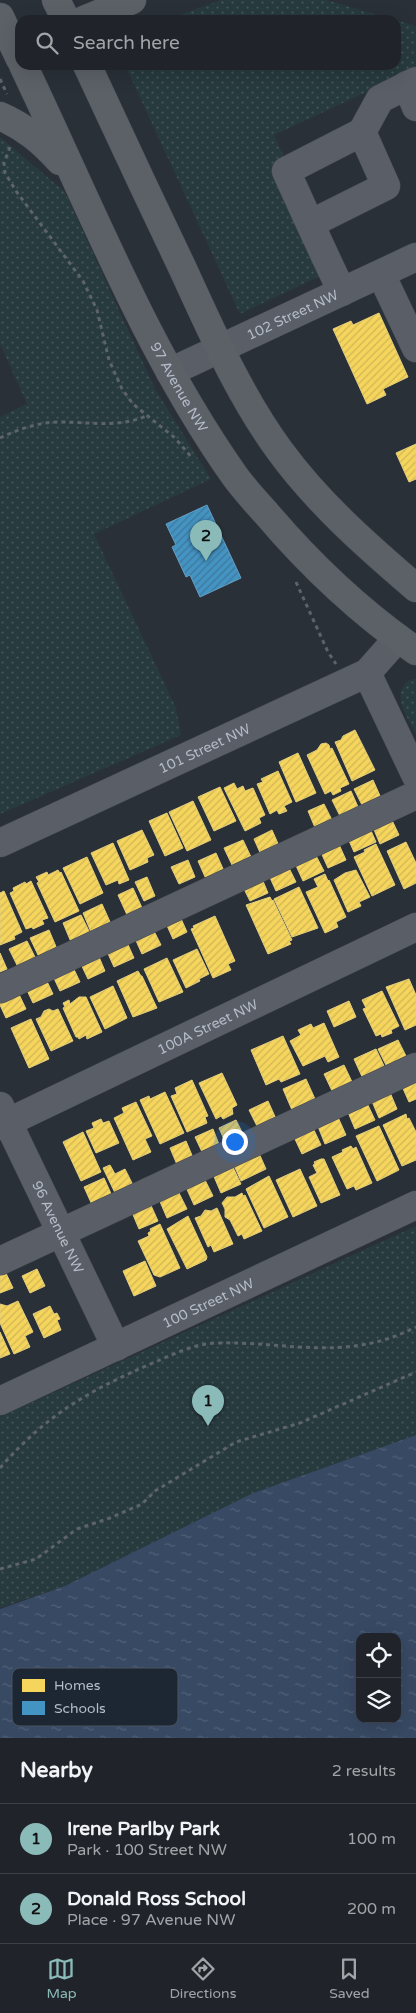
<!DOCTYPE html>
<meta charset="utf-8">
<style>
body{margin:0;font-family:"Varela Round",sans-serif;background:#2d3036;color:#f1f3f6}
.controls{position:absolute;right:15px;bottom:15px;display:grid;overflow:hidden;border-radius:10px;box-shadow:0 5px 20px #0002}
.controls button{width:45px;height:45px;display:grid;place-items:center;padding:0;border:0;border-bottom:1px solid #3d4147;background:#20242a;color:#f1f3f6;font:25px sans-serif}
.you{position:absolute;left:234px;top:1141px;width:18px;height:18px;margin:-12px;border:4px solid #fff;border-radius:50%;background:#1a73e8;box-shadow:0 0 0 8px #1a73e833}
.badge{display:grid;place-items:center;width:32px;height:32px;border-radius:50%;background:#8bbbb9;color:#111;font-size:16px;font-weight:700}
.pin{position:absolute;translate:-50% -41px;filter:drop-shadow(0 1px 2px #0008)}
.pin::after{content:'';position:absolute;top:26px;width:18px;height:15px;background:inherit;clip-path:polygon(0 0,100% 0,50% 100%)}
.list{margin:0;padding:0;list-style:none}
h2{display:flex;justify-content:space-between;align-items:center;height:65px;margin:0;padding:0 20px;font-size:21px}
h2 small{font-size:16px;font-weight:400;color:#a2a4a8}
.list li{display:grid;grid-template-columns:32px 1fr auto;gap:15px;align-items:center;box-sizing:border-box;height:70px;padding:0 20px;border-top:1px solid #3d4147}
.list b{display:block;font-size:19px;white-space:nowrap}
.list p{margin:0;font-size:16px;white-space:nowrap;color:#a2a4a8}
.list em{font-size:16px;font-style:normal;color:#a2a4a8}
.icon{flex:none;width:28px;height:28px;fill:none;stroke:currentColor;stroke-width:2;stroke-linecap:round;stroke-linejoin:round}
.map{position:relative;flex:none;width:416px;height:1738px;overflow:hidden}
.search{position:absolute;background:#20242a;box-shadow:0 5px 20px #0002;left:15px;right:15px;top:15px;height:55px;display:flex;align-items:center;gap:12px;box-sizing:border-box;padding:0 18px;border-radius:15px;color:#a2a4a8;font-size:19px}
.sheet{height:205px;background:#20242a}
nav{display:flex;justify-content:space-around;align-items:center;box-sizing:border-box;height:70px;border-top:1px solid #3d4147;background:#20242a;font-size:14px;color:#a2a4a8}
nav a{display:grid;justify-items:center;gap:2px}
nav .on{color:#8bbbb9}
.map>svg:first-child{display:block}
.park{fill:url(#park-dots)}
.water{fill:url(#water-ripples);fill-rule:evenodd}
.homes{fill:url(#homes-hatch);stroke:#e2ce7d}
.schools{fill:url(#schools-hatch);stroke:#659fc5}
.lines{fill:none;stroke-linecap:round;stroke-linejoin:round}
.minor-casing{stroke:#484c53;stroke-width:29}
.major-casing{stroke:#484c55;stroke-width:29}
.path{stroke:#5d636a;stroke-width:3;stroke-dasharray:4 4;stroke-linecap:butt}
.minor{stroke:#5a5e66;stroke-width:28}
.major{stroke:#5c6168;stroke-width:28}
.labels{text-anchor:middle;stroke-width:5;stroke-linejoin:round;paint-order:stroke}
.street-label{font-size:14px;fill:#b4bcc9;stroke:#1d2633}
.key{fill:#1d2633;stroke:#4a5360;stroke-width:1}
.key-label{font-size:14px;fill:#b4bcc9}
</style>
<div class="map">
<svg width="416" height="1738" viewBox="0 0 416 1738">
<defs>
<pattern id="park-dots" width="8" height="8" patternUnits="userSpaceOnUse" patternTransform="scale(1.25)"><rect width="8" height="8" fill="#273a3e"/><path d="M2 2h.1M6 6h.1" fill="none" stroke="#445559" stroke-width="1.8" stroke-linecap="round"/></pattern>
<pattern id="water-ripples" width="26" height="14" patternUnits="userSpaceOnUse" patternTransform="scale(1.25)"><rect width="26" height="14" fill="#384963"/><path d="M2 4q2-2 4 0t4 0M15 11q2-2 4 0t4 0" fill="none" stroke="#526178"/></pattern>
<pattern id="homes-hatch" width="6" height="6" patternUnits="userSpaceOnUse" patternTransform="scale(1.25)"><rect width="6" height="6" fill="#f6d55c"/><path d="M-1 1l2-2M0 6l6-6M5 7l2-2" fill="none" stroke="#d0b656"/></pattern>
<pattern id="schools-hatch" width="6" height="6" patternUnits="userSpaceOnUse" patternTransform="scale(1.25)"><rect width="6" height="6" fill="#4393c3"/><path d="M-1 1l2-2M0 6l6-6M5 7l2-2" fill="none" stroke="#3f789a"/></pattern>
</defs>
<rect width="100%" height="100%" fill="#2a3038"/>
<!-- park -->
<path class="park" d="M221,0h105l90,26v43l-142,66 22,48 24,93 -80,38 -115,-249h271v-45h-230z
M0,137l65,55 90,197 56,90 -117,55 82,174 5,27 -181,79v-397l27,-13 -27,-60z
M411,679h5v55c-9,-18 -27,-41 -5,-55z
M416,1226v209l-163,58 -188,93 -65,22v-191z"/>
<!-- water -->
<path class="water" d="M416,1435v303h-416v-129l65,-23 188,-93zM360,1637h37v82h-37z"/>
<!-- homes -->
<path class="homes" d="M379,313l29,64 -25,12 3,6 -19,9 -34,-75 18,-8 2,4z
M416,444v35l-7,3 -13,-29z
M355,730l20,40 -23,11 -17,-39 6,-2 2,-4z
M326,743l3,2 1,4 2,-1 17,36 -9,4 1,3 -8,4 -2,-4 -6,3 -18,-39 10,-5 4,-6z
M298,753l18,40 -20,9 -17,-40z
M278,771l14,31 -8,4 3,5 -8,3 -2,-4 -7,4 -13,-30 6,-2 -2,-3z
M373,780l8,18 -18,9 -9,-18z
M234,783l3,6 6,-3 2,5 8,-3 12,27 -6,3 2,5 -16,8 -21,-43z
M220,787l16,34 -22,10 -16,-34z
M351,791l8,18 -18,9 -9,-18z
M193,801l18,39 -24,11 -18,-39z
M324,804l9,18 -17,8 -8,-19z
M167,813l16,35 -18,8 -16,-35z
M390,816l9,19 -19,9 -8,-19z
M368,824l8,18 -22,10 -8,-18z
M142,830l12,25 -7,3 1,4 -18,8 -13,-29z
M272,830l8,18 -18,9 -8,-18z
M243,840l9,19 -19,8 -9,-19z
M337,840l9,20 -18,8 -9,-20z
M406,842l10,21v20l-12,6 -17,-38z
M113,843l16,37 -10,4 -1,-4 -12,5 -15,-32z
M376,844l19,41 -23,11 -18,-39 11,-5 -1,-2z
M313,850l11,21 -21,10 -10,-22z
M216,853l8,18 -18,8 -8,-18z
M87,857l16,36 -23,11 -17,-36z
M188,860l7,17 -16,7 -8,-17z
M286,862l10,20 -20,9 -9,-20z
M58,870l2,3 1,-1 18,39 -24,11 -18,-39 2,-1 -3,-5 11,-5 1,3z
M356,870l14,27 -11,5 2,4 -13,6 -14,-32 11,-7z
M260,874l8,19 -18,8 -9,-18z
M325,874l3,7 1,-1 17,37 -10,5 2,5 -13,6 -19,-41 12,-5 -4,-8z
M147,877l8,19 -11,5 -9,-19z
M31,881l17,37 -6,2 2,4 -11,5 -1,-2 -6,2 -16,-36 4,-2 -1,-3 12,-6 1,2z
M299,887l19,41 -26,9 -18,-38z
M133,888l10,22 -15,7 -10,-22z
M4,891l18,41 -8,4 1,3 -15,6v-52z
M270,897l2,4 1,-1 19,40 -3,1 2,3 -23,10 -22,-49z
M102,904l9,20 -20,8 -8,-19z
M178,912l9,20 -14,7 -9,-20z
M81,915l9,18 -19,9 -8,-19z
M215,916l20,45 -7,3 3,6 -18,8 -22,-49 3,-1 -1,-2z
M151,925l10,20 -19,9 -9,-20z
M49,930l8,19 -18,8 -9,-19z
M125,938l9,20 -20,9 -9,-20z
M27,941l9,18 -18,8 -9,-18z
M197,949l12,25 -10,5 1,2 -14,7 -13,-28z
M96,950l9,21 -17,8 -10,-21z
M0,953l7,16 -7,3z
M167,958l16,34 -24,10 -15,-33z
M71,963l9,19 -20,9 -9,-19z
M138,971l3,5h1l15,32 -24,9 -16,-36z
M44,975l9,19 -20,9 -9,-19z
M409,979l7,16v30l-11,5 -19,-43z
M113,986l14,32 -22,11 -15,-32z
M16,988l10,21 -20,9 -6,-13v-10z
M382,991l17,35 -8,4 1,3 -10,4 -1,-3 -5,2 -13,-27 3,-1 -4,-8z
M79,997h7l16,35 -15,7 -1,-4 -7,4 -1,-2h-2l-13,-29 2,-1 -2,-4 6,-3 1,4z
M349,1001l7,16 -22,10 -7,-16z
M49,1009l4,2 5,-2 15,32 -22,10 -15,-32 5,-2 3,-6z
M31,1019l18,40 -20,9 -18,-40z
M324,1023l15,34 -11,5 -3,-6 -22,10 -13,-25 11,-6 -3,-5 13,-6 2,4z
M283,1036l17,38 -19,8 -2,-3 -13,6 -15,-35z
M398,1040l10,20 -20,9 -10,-20z
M376,1049l10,21 -22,11 -10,-22z
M344,1065l10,21 -20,9 -10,-21z
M222,1073l15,32 -5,3 1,6 -10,5 -2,-3 -5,3 -17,-36z
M416,1077v22l-7,3 -8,-18z
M306,1079l9,20 -23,11 -9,-21z
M192,1080l16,36 -3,1 2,6 -20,9 -16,-36 6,-2 -2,-6z
M389,1090l8,19 -18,9 -8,-19z
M165,1092l19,41 -24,11 -20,-44 9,-4 1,3z
M268,1101l9,20 -18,9 -10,-20z
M366,1101l9,19 -20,9 -8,-19z
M136,1102l16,34 -7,3 6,13 -18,8 -19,-42 10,-5 -2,-5z
M406,1114l1,5 2,-1 7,14v28l-14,6 -19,-41z
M337,1115l9,20 -21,9 -8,-20z
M101,1119l2,4 6,-2 10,22 -23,10 -10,-22 8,-3 -2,-5z
M236,1120l8,16 -18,8 -7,-16z
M379,1126l20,44 -22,11 -21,-45z
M313,1128l8,17 -19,9 -8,-17z
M213,1129l7,18 -17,7 -8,-17z
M83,1132l18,40 -20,9 -18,-39z
M186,1141l8,19 -16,7 -8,-19z
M351,1146l2,3 3,-2 16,36 -16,7 -2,-4 -7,3 -15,-32 11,-5 -1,-2z
M258,1151l8,18 -25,12 -9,-20z
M321,1159h3l16,36 -19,8 -12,-26 8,-4 -4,-8 2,-1 -1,-2z
M231,1163l10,21 -20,9 -9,-21z
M110,1165l5,9 10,-5 9,18 -18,8 -13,-27z
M300,1169l17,37 -24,11 -17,-37z
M203,1176l10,20 -19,9 -9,-20z
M269,1176l19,41 -24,11 -18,-39z
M104,1178l9,20 -20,9 -9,-20z
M177,1189l10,20 -20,9 -9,-21z
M242,1193l1,3 2,-1 17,36 -18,8 -2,-5 -4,2 -8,-16 -5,-3v-8l-3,-6 5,-6h8z
M149,1201l9,20 -19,8 -8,-19z
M217,1208l16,36 -19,8 -3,-7 -3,2 -13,-29 6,-2 4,-6 6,1z
M188,1216l19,41 -1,3 -19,9 -20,-40z
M160,1224l20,44 -20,9 -6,-2 -16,-34 11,-5 -1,-3 3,-2 -1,-2z
M145,1261l11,25 -22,10 -11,-25z
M4,1269l9,19 -13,5v-22z
M37,1269l8,17 -15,7 -8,-17z
M18,1301l15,31 -8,4 5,11 -16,7 -14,-31v-19l7,2z
M50,1306l4,8 3,-1 3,6 -3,1 4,10 -17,8 -11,-24z
M0,1332l10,22 -10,4z"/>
<!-- schools -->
<path class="schools" d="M207,505l34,73 -41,19 -10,-22 -4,2 -14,-30 4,-2 -10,-21z"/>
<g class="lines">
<defs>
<g id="minor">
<path d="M407,85l9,22"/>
<path d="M362,132l18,-33 36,-18"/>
<path d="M310,224l76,-38 -24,-54 -76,39c18,40 37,81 56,121"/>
<path d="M381,274l35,74"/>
<path id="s1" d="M170,372l246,-115"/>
<path d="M367,673l49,103"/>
<path id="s2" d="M0,843l367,-170 31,-35"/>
<path d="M0,989l416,-194"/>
<path id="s3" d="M0,1106l116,241"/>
<path id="s4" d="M0,1126l416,-199"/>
<path d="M0,1261l416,-194"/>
<path id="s5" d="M0,1401l416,-196"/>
</g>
<g id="major">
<path d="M56,0l10,20"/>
<path d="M0,17l20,42"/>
<path d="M84,20l48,-20"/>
<path id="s6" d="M23,65c66,138 123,285 211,410 10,14 21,26 32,38 44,52 94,99 150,138"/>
<path d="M87,65c31,67 63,135 95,202 29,63 57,128 98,184 38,52 87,95 136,137"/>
<path d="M0,116c25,11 42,25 60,45"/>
</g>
</defs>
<!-- minor casing -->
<use href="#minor" class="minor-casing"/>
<!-- major casing -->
<use href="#major" class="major-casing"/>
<!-- path -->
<path class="path" d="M0,79l7,15
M10,147l-6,16 1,10 11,18 67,90 14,29 12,50 13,29 11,15 42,34 18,21
M0,438c19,-9 39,-16 60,-16 29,0 59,6 86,-6
M296,582l32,70 8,12
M0,1468c47,-54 90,-78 155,-106 19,-8 39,-18 60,-19 74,-2 130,20 201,-16
M0,1569l36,-10 41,-30 33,-11 32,-14 13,-13 81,-49 64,-19 116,-51"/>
<!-- minor -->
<use href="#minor" class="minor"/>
<!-- major -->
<use href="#major" class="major"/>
</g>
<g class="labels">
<!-- street labels -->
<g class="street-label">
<text dy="5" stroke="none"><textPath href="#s1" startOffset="135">102 Street NW</textPath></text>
<text dy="5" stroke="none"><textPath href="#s6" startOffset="358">97 Avenue NW</textPath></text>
<text dy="5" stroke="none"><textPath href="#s2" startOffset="225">101 Street NW</textPath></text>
<text dy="5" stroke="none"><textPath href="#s4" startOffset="230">100A Street NW</textPath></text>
<text dy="5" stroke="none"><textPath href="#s3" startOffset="134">96 Avenue NW</textPath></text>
<text dy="5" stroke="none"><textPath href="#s5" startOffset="230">100 Street NW</textPath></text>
</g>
</g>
<!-- legend -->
<rect x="12" y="1668" width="166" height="58" rx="8" class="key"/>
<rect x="22" y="1679" width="23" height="13" fill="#f6d55c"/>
<rect x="22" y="1701" width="23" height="14" fill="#4393c3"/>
<g class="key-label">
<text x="54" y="1690">Homes</text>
<text x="54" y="1713">Schools</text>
</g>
</svg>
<div class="controls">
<button><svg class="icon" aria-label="locate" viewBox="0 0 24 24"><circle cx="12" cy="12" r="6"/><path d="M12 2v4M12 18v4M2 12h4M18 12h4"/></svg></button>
<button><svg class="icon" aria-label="layers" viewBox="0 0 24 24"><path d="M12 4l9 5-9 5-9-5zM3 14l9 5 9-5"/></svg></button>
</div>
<div class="you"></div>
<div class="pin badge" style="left:208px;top:1426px">1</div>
<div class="pin badge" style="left:206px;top:561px">2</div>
<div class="search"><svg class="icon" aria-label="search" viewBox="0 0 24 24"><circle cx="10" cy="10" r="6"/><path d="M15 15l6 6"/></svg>Search here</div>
</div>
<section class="sheet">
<h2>Nearby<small>2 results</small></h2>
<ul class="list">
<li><span class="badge">1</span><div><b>Irene Parlby Park</b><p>Park · 100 Street NW</p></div><em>100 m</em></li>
<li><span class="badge">2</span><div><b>Donald Ross School</b><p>Place · 97 Avenue NW</p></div><em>200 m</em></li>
</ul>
</section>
<nav>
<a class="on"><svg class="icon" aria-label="map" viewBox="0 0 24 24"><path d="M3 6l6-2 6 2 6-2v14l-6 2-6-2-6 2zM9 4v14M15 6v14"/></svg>Map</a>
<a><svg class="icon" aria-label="directions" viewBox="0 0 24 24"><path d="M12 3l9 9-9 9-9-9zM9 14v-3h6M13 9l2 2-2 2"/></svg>Directions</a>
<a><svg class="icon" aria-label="saved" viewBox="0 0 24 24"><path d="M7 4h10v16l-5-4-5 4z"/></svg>Saved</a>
</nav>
